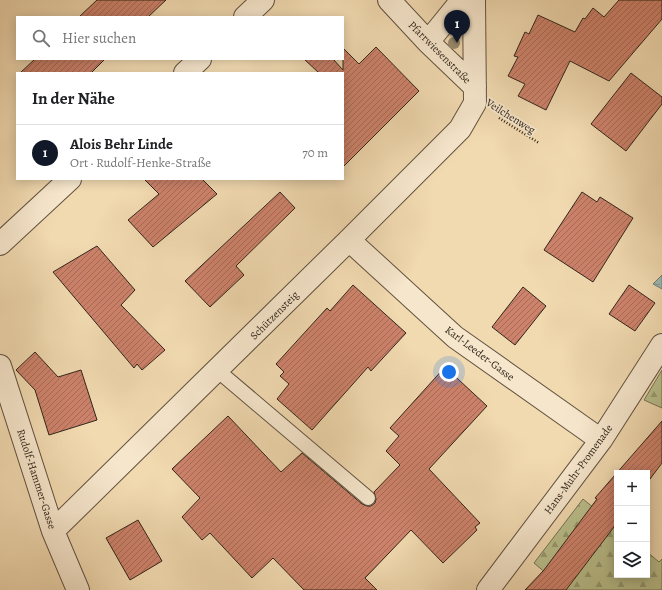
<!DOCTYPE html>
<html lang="de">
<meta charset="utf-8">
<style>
body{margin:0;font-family:Alegreya,serif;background:#f6f6f6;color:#202124}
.controls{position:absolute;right:12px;bottom:12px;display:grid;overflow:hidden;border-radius:0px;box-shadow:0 2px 10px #0003}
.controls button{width:36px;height:36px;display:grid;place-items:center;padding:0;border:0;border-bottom:1px solid #e0e0e0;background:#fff;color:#202124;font:20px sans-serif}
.you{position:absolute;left:449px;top:372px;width:14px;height:14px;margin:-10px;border:3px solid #fff;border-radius:50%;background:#1a73e8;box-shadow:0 0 0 6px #1a73e833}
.badge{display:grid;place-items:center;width:26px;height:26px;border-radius:50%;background:#111827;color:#fff;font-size:13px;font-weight:700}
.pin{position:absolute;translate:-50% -33px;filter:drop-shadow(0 1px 2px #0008)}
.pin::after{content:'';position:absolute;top:21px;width:14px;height:12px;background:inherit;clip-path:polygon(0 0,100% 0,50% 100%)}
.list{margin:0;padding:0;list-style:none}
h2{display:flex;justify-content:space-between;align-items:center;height:52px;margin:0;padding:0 16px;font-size:17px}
h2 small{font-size:13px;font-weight:400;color:#757577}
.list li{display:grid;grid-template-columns:26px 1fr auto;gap:12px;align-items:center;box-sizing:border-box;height:56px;padding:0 16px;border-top:1px solid #e0e0e0}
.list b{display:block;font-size:15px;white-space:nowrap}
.list p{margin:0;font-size:13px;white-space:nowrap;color:#757577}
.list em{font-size:13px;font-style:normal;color:#757577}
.icon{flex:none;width:22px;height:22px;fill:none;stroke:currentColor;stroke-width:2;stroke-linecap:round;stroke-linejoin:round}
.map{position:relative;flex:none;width:662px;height:590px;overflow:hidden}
.search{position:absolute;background:#fff;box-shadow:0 2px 10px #0003;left:16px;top:16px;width:328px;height:44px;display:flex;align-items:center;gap:10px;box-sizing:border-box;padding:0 14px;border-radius:0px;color:#757577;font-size:15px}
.panel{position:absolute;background:#fff;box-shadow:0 2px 10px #0003;left:16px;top:72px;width:328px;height:108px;border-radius:0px}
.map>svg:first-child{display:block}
.forest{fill:url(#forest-firs);stroke:#757253}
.water{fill:url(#water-ripples);stroke:#717e75}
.building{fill:url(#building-hatch);stroke:#31251a}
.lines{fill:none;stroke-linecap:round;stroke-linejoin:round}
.service-casing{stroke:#615240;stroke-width:16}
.minor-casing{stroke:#615240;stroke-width:24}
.path{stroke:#31251a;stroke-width:2.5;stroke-dasharray:1 2;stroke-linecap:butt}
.service{stroke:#f6e6cc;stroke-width:14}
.minor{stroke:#f6e6cc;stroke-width:22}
.tree{fill:#9a8b6d}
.labels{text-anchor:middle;stroke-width:3.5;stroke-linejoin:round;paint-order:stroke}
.street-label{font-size:11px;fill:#31251a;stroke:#f6e6cc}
</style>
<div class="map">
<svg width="662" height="590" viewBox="0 0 662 590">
<defs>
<pattern id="forest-firs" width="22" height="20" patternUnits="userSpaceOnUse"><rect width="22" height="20" fill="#b9bf8c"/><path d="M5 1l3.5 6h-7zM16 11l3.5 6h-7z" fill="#979b72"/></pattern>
<pattern id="water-ripples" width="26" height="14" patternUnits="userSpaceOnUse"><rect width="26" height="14" fill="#9cb9b2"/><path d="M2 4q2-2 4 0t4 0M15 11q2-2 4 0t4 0" fill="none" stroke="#809690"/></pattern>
<pattern id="building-hatch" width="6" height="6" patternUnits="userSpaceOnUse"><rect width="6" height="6" fill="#cd826b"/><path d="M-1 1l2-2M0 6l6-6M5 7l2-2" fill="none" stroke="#a76a57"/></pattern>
</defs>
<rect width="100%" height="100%" fill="#f1d9b0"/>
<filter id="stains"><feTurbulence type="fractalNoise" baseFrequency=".005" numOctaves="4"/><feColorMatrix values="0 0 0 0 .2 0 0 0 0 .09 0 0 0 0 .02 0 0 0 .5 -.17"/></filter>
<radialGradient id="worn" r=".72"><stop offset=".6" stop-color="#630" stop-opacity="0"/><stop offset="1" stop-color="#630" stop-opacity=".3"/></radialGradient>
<!-- forest -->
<path class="forest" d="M662,370v38l-18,-8z
M583,499l34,28v48h30v-23l12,10 3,-3v31h-96l-32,-27z"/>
<!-- water -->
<path class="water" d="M662,275v14l-9,-5z"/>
<!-- building -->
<path class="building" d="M97,0h69l-18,17h-69z
M619,0h43v19l-53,62 -39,-20 -24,49 -28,-14 7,-12 -17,-8 10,-19 -4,-1 11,-24 4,2 9,-19 37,17 8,-14 2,1 8,-11 11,9z
M376,47l43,44 -76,76v-94h-24l-15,-14h29l10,11v-22l16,16z
M35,59h70l-14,14h-71z
M631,73l31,24v7l-36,47 -35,-27z
M144,179h58l15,15 -64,53 -25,-27 31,-26z
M280,192l15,16 -59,58 8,9 -34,32 -25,-26z
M582,192l15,10 3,-5 33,21 -40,64 -49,-32z
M97,246l38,44 -14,15 44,45 -23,20 -5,-6 -3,4 -81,-96z
M353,285l53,48 -35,38 -3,-4 -56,63 -35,-31 12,-15 -9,-8 4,-4 -8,-8 51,-56 3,3z
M629,285l26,18 -20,28 -26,-17z
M523,287l23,19 -31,39 -23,-18z
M35,352l23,25 23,-7 16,50 -48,15 -14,-45 -19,-20z
M445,367l42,39 -58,63 51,54 -5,4 2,3 -34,33 -32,-33 -46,48 12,12h-73l-31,-32 -21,20 -42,-45 -8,7 -20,-23 18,-19 -28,-29 56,-53 53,56 21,-19 60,51 5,2h4l4,-3 1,-4 -2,-7 26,-27 -14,-14 13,-15 -9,-8z
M662,421v42l-15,20v-10h-30v50l-51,67h-41l19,-20 53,-71 -2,-1z
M138,520l24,41 -32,19 -24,-42z"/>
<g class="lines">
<defs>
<path id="service" d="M217,370l151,128"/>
<path id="minor" d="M389,0l39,42 47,45
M245,17l18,-17
M428,42l34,-42
M185,73l15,-14
M349,240l106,97 146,103
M0,244l70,-65
M0,366l53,165 25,59
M53,531l296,-291 111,-111 15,-26 -1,-103
M488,590l113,-150 61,-95"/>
</defs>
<!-- service casing -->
<use href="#service" class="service-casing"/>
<!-- minor casing -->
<use href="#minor" class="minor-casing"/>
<!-- path -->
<path class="path" d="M499,118l40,25"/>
<!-- service -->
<use href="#service" class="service"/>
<!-- minor -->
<use href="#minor" class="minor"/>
</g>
<!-- trees -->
<circle class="tree" cx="454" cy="43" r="6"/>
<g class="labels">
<!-- street labels -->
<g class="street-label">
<text transform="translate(440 52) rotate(45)" y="4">Pfarrwiesenstraße</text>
<text transform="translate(511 116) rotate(32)" y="4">Veilchenweg</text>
<text transform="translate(274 315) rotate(-45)" y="4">Schützensteig</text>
<text transform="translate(480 353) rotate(37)" y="4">Karl-Leeder-Gasse</text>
<text transform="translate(578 469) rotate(-54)" y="4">Hans-Muhr-Promenade</text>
<text transform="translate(37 479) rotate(72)" y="4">Rudolf-Hammer-Gasse</text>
</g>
</g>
<rect width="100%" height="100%" filter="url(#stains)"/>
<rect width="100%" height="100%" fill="url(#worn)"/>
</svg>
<div class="controls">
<button>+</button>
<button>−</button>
<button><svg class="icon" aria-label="layers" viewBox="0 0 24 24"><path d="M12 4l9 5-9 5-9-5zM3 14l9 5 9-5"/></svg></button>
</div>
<div class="you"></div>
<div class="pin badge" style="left:457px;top:43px">1</div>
<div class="search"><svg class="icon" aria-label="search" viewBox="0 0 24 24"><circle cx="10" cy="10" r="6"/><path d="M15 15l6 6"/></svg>Hier suchen</div>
<section class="panel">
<h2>In der Nähe<small></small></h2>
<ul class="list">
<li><span class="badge">1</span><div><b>Alois Behr Linde</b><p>Ort · Rudolf-Henke-Straße</p></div><em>70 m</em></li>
</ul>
</section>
</div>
